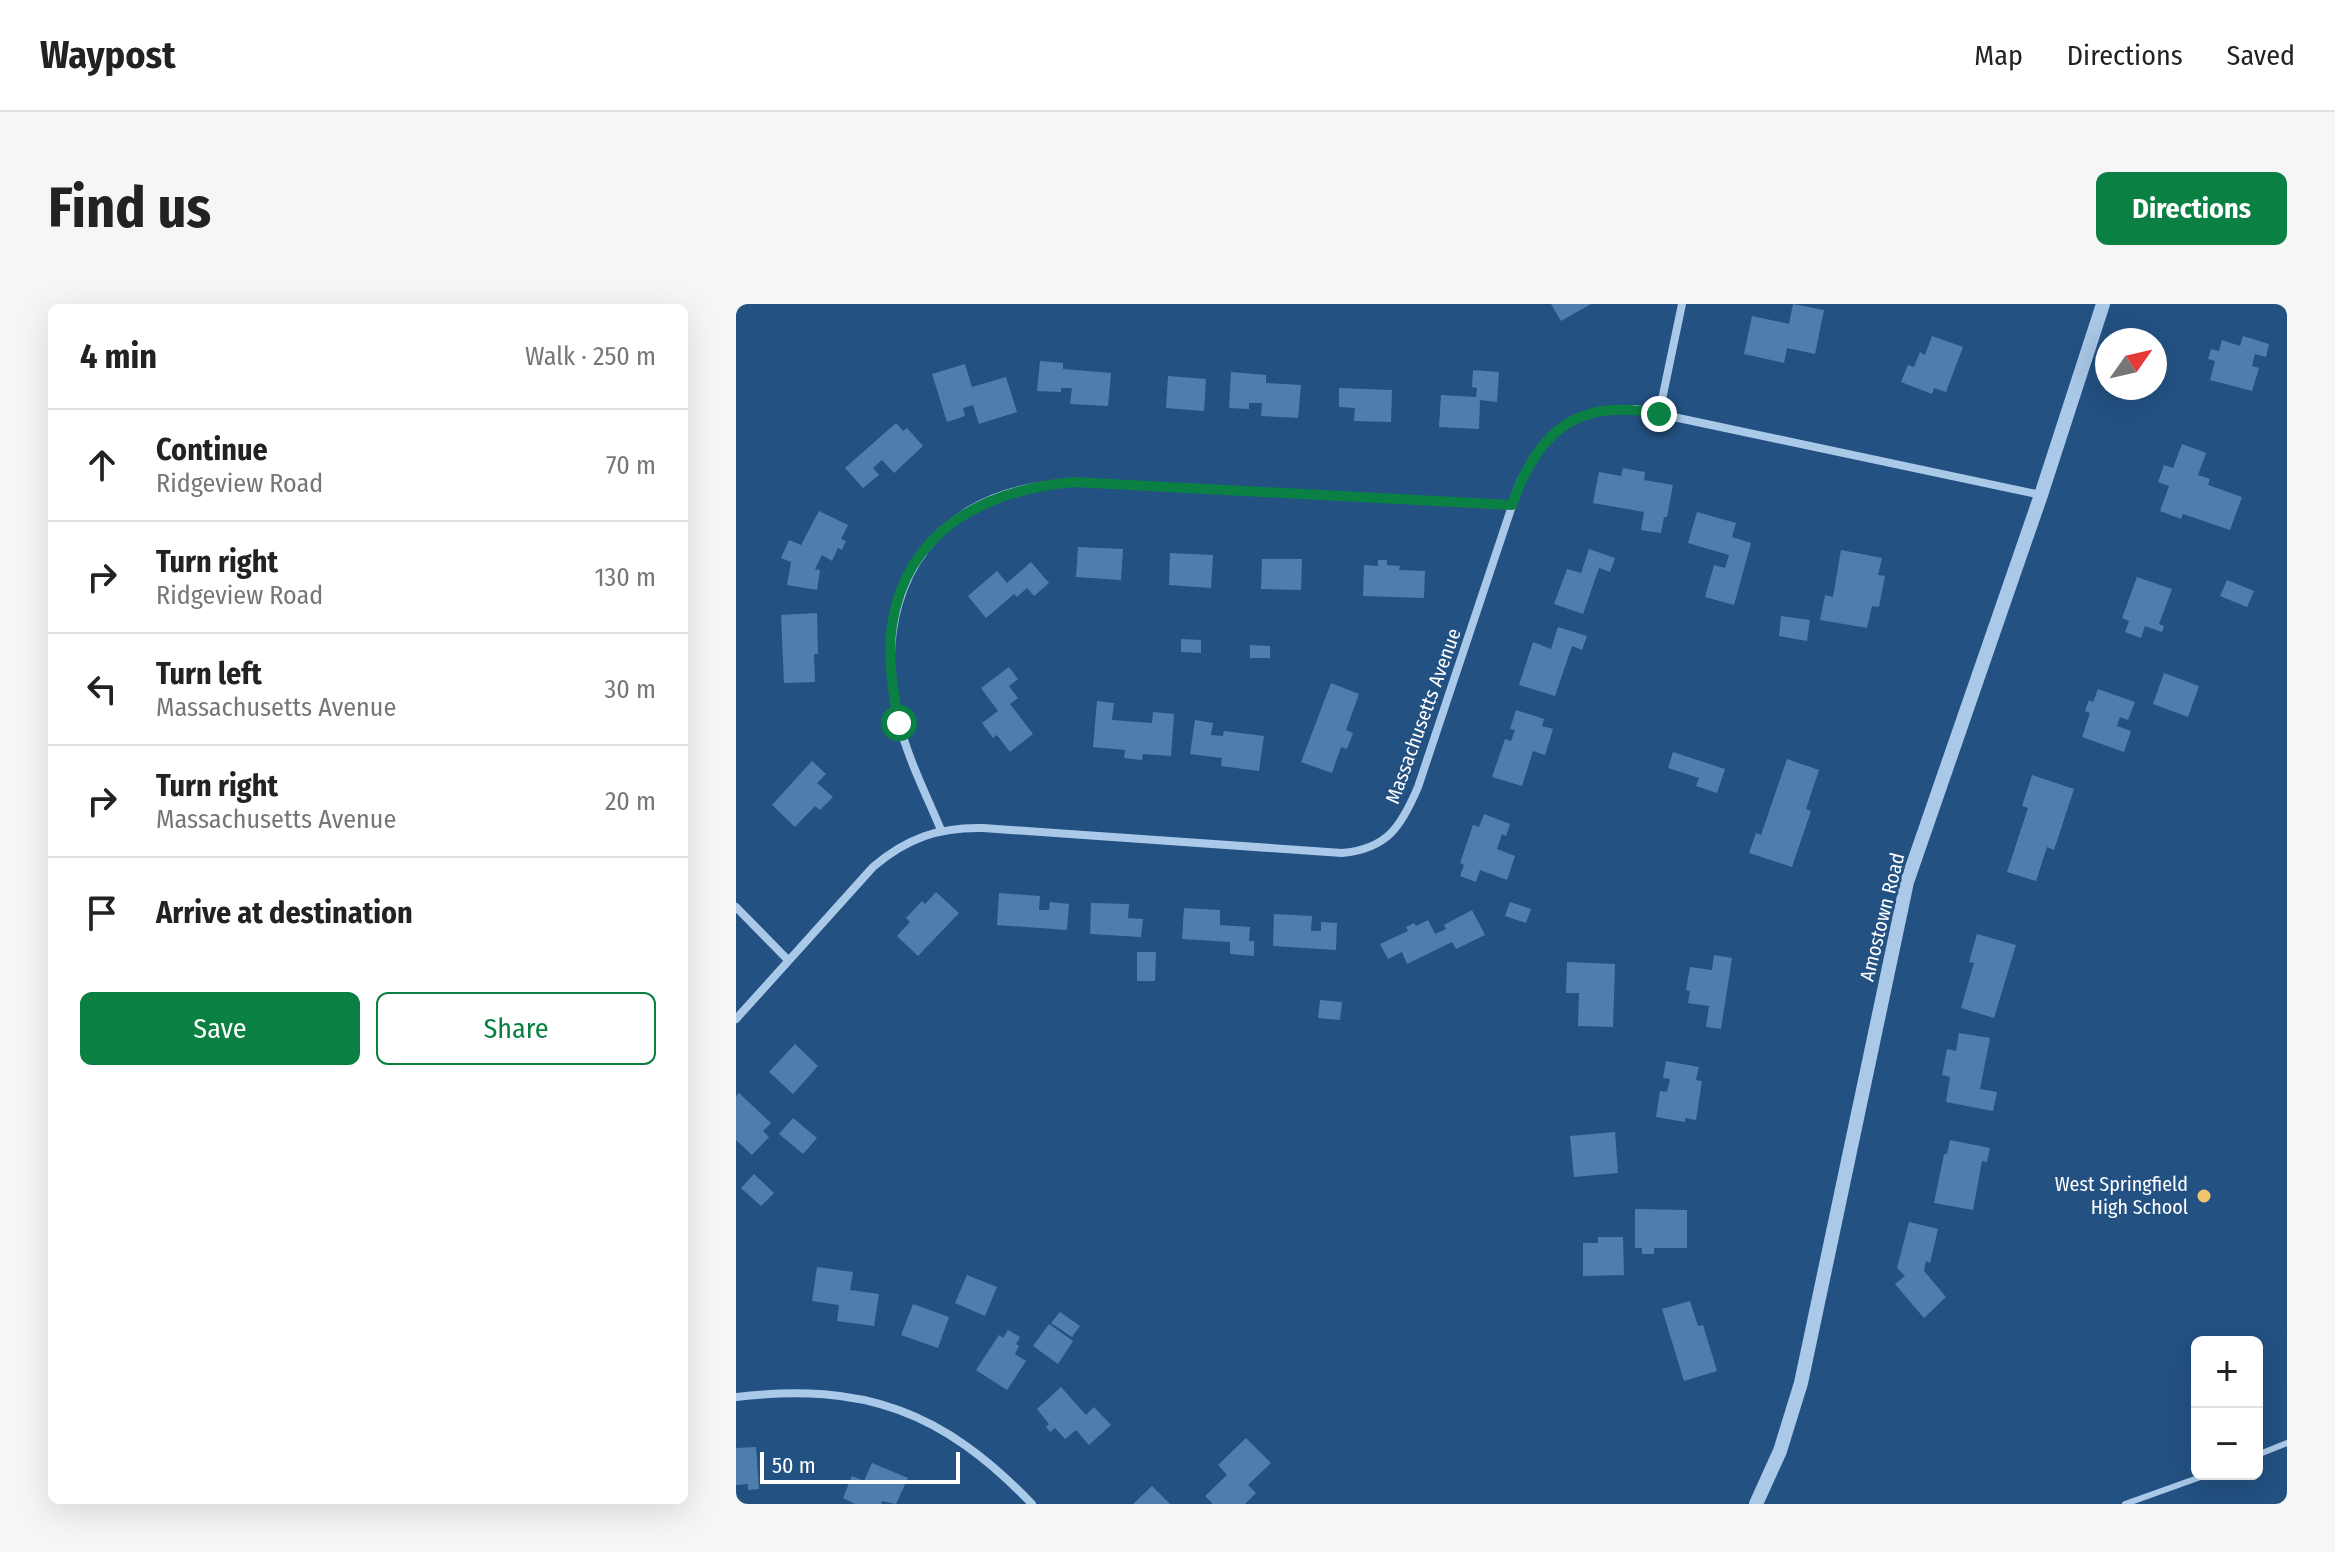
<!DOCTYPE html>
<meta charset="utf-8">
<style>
body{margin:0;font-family:"Fira Sans Condensed",sans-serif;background:#f6f6f6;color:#222}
.controls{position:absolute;right:24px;bottom:24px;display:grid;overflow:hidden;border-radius:12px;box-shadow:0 8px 32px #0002}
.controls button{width:72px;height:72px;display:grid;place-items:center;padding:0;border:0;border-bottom:2px solid #e0e0e0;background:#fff;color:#222;font:40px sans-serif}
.compass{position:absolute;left:1359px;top:24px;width:72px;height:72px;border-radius:50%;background:#fff;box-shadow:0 8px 32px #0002;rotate:56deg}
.scale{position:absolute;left:24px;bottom:20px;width:200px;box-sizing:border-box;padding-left:8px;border:4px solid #fff;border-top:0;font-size:22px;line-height:28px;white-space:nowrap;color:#fff;-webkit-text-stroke:6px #235182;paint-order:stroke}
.stop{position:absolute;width:24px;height:24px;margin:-18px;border:6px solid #0b8043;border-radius:50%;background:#fff}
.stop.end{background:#0b8043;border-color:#fff;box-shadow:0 2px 8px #0008}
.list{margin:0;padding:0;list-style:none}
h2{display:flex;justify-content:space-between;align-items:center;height:104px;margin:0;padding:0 32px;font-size:34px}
h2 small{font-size:26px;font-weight:400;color:#767676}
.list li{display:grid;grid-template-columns:52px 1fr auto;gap:24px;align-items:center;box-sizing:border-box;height:112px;padding:0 32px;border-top:2px solid #e0e0e0}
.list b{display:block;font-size:30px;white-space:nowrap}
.list p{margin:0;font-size:26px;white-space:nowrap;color:#767676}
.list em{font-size:26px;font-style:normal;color:#767676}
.actions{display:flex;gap:16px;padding:24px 32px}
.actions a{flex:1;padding:18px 0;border:2px solid #0b8043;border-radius:12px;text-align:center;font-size:28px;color:#0b8043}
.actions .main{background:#0b8043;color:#fff}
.icon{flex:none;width:44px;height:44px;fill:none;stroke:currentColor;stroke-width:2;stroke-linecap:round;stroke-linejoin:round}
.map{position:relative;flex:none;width:1551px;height:1200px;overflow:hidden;border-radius:12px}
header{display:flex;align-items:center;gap:48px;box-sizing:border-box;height:112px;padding:0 40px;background:#fff;border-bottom:2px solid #e0e0e0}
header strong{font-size:38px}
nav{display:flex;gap:44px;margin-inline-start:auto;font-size:28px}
.intro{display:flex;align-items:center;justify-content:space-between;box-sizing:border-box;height:192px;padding:0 48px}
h1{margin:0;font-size:56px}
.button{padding:20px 36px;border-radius:12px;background:#0b8043;color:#fff;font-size:28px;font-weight:700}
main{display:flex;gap:48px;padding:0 48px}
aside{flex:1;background:#fff;border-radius:12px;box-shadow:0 8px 32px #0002}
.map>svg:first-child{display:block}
.building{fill:#507eac}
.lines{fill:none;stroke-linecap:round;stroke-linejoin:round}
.service{stroke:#aac9e8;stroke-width:6}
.minor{stroke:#aac9e8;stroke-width:8}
.tertiary{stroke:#aac9e8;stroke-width:14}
.route{stroke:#0b8043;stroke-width:10}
.poi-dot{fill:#f3c56c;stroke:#235182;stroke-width:3}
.labels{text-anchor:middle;stroke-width:6;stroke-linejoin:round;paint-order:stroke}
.street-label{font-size:20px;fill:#fff;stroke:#235182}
.poi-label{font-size:20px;fill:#fff;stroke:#235182;text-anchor:end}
</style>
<header>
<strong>Waypost</strong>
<nav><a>Map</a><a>Directions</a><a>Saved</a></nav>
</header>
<div class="intro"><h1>Find us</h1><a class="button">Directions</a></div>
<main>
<aside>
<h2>4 min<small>Walk · 250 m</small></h2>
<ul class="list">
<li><svg class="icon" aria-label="ahead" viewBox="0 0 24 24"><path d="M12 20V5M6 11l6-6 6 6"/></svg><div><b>Continue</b><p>Ridgeview Road</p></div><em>70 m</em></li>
<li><svg class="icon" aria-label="right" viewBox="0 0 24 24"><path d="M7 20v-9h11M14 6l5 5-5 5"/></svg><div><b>Turn right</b><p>Ridgeview Road</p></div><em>130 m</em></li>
<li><svg class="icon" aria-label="left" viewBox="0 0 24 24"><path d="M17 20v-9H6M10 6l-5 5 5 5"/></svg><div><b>Turn left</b><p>Massachusetts Avenue</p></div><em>30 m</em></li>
<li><svg class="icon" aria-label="right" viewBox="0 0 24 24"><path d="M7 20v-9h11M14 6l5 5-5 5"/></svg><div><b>Turn right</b><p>Massachusetts Avenue</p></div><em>20 m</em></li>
<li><svg class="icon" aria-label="arrive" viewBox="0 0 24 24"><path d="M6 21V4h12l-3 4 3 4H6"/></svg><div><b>Arrive at destination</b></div></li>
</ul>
<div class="actions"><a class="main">Save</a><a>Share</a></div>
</aside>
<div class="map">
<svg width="1551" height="1200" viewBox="0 0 1551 1200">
<rect width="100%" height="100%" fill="#235182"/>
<!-- building -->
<path class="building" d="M815,0h40l-30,17z
M1057,0l31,6 -9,44 -28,-6 -3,15 -40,-9 8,-38 37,8z
M1196,32l31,11 -17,45 -12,-4 -2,6 -31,-12 7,-17 6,2 6,-15 5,3z
M1507,32l26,8 -3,13 -11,-3 -3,12 7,2 -7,23 -42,-11 5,-19 -7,-2 3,-10 8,2 3,-11 18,6z
M304,57l23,2v6l48,4 -3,33 -38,-2 2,-16h-11v4l-24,-1z
M229,60l7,23 34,-10 11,35 -38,12 -6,-19 -10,3 2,8 -18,6 -15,-48z
M737,66l26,2 -2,30 -17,-2 -1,29 -40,-2 2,-32 35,2 1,-9 -5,-1z
M495,68l35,3v8l35,2 -3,33 -37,-2 1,-13h-13v6l-20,-1z
M432,72l38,3 -2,32 -38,-3z
M603,84l53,2 -1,32 -37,-1 1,-13 -16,-1z
M160,119l7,8 4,-3 16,18 -29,27 -12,-13 -9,8 6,7 -16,13 -18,-20z
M1446,140l24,9 -8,22 12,4 -2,6 34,12 -12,33 -47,-16 -2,5 -21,-8 9,-25 -11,-4 6,-17 9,3z
M887,164l22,4 -1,8 29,5 -6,32h-3l-3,16 -20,-3 3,-18 -51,-9 6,-31 22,4z
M83,207l29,14 -7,14 5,2 -4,9 -4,-2 -6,13 -10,-6 -7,14 5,1 -3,20 -30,-5 4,-23 -10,-4 8,-18 12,5z
M961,208l39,11 -4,14 19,6 -17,62 -29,-8 9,-32 11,3 4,-13 -41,-12z
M342,243l45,2 -2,31 -45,-3z
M853,245l26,9 -5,14 -11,-4 -16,46 -29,-10 13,-35 14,4z
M1105,246l41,8 -4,17 7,1 -6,31 -7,-1 -5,22 -47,-8 5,-25 8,2z
M434,249l43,2 -2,33 -42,-3z
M526,255h40l-1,31 -40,-1z
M642,256h9v5l13,1 -1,4 26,1 -1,27 -61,-2 1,-31 14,1z
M295,258l18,21 -15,13 -7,-8 -10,9 -3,-3 -28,24 -18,-22 29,-25 10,12z
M1401,273l35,12 -13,35 5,2 -2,6 -17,-6 -4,12 -16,-6 4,-11 -7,-3z
M1491,276l27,11 -7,16 -27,-11z
M81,309l1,41h-4l1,28 -31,1 -3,-68z
M1045,312l29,4 -3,21 -28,-5z
M822,323l29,9 -5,14 -10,-4 -17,50 -36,-11 14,-43 18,7z
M445,335l20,1v13l-20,-1z
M514,341l20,1v12h-20z
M273,363l9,12 -9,7 9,12 -8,6 23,30 -23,18 -13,-17 -4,3 -11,-15 16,-12 -17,-23z
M1428,369l35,13 -11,31 -35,-13z
M595,379l28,11 -13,36 7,3 -6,16 -6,-2 -9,26 -31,-11z
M1362,385l37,13 -7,18 -8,-3 -3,9 14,5 -7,21 -42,-15 8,-24 -5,-2 4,-11 4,2z
M361,397l17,2 -2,17 40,3 1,-11 21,2 -3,42 -28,-2 -1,6 -18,-2 1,-8 -32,-3z
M780,406l28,9 -2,7 11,3 -8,26 -12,-4 -11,35 -30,-9 13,-38 6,2 4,-11 -5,-1z
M459,416l18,3 -2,12 12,1 1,-5 40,5 -5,35 -38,-5 1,-8 -32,-4z
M937,448l52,17 -8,24 -21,-7 3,-8 -31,-10z
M1051,455l32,11 -13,39 5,2 -19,56 -43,-14 7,-20 5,2z
M76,457l14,13 -9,9 16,14 -13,13 -5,-4 -20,21 -23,-22z
M1296,471l42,14 -20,61 -7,-3 -11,34 -29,-9 21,-64 -6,-2z
M748,510l26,10 -4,12 -4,-2 -5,15 18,7 -8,24 -27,-10 -4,12 -16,-6 4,-11 -4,-2 13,-38 6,2z
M200,588l23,21 -41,43 -21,-20 13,-14 -4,-4 16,-17 3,3z
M263,589l41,3 -1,14h10l1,-8 19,2 -2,26 -70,-5z
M774,598l21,7 -5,14 -21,-7z
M355,599l38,1 -1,14 15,1 -2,18 -51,-3z
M448,604l36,2v15l30,2 -1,14h5v15l-24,-2v-12l-48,-3z
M736,606l13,25 -29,14 -4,-7 -45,22 -5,-12 -14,7 -8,-15 28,-13 -2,-4 8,-4 2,3 12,-6 7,14 11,-5 -2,-4z
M538,610l38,2 -1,15h10v-9l16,1 -1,27 -63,-4z
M1241,630l39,11 -22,73 -33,-10 13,-45 -5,-1z
M401,648h19l-1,29h-18z
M978,651l18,3 -11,71 -15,-2 3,-21 -21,-3 2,-12 -4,-1 4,-23 22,3z
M831,658l48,2 -2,63 -35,-1 1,-33h-13z
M584,696l22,2 -2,18 -22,-2z
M1223,729l31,5 -10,51 17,3 -4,19 -47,-9 4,-25 -8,-2 5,-26 9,2z
M59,740l23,22 -25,28 -24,-22z
M930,757l33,6 -3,13 6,1 -6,39 -11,-2v4l-29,-5 4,-26 7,1 3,-13 -7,-1z
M3,789l32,30 -8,8 6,6 -17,18 -16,-15v-44z
M57,814l24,20 -14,16 -24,-20z
M879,828l3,41 -44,4 -4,-41z
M1214,836l40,8 -3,14 -5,-1 -9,49 -39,-7 10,-49h3z
M18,870l20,19 -13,13 -20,-18z
M899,905l52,1v38h-33v6h-12v-6h-7z
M1173,918l29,7 -8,34 -4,-2 -2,10 22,26 -22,21 -29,-34 10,-8 -8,-8z
M862,933h25l1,38 -41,1v-33h15z
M81,963l36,5 -3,18 29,4 -5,32 -37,-5 2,-16 -27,-4z
M231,971l30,12 -12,29 -30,-13z
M954,997l8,25 5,-1 14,46 -33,10 -22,-72z
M177,1000l36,13 -11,31 -37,-13z
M324,1008l20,14 -8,11 -21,-14z
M313,1020l24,17 -15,23 -25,-18z
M272,1026l12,7 -4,7 3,2 -4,8 11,7 -19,29 -31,-20 23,-35 4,3z
M325,1083l25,28 8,-8 17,18 -22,20 -13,-15 -11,9 -10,-11 -5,4 -4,-5 3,-3 -12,-15z
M510,1134l25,25 -23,22 8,8 -11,11h-32l-8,-8 22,-21 -9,-10z
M20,1143l3,42 -11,1v-6l-12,1v-37z
M136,1159l36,15 -12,26 -14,-3 -1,3h-26l-12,-6 9,-22 12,5z
M416,1182l18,18h-37z"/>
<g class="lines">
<!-- service -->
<path class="service" d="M1521,1151l30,-12
M1389,1200l84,-30"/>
<!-- minor -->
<path class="minor" d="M923,110l23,-110
M205,526c-15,-36 -33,-71 -42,-108 -20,-80 -4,-165 69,-211 32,-20 69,-26 105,-29l439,23
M0,603l52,53
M0,715l137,-152c34,-29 66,-40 110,-39l359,25c45,-4 59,-26 76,-66l102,-305c30,-55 53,-74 116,-73l405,86
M0,1093c128,-15 207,14 296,107"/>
<!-- tertiary -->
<path class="tertiary" d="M1020,1200l24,-53 21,-68 106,-501 134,-387 62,-191"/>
</g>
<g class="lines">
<!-- route -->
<path class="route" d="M163,419c-6,-32 -12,-66 -7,-98 15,-96 94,-135 181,-143l439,23c26,-75 67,-108 147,-91"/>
</g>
<!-- markers -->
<circle class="poi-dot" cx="1468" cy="892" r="8"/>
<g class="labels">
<!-- street labels -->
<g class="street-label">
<text transform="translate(687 412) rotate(-70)" y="7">Massachusetts Avenue</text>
<text transform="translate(1146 613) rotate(-76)" y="7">Amostown Road</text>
</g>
<!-- poi labels -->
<g class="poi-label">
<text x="1452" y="887">West Springfield<tspan x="1452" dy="23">High School</tspan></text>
</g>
</g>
</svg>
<div class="controls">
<button>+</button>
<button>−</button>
</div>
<svg class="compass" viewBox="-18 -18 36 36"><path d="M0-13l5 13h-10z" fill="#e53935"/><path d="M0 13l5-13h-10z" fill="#767676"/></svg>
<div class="scale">50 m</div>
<div class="stop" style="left:163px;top:419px"></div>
<div class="stop end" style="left:923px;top:110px"></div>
</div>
</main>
